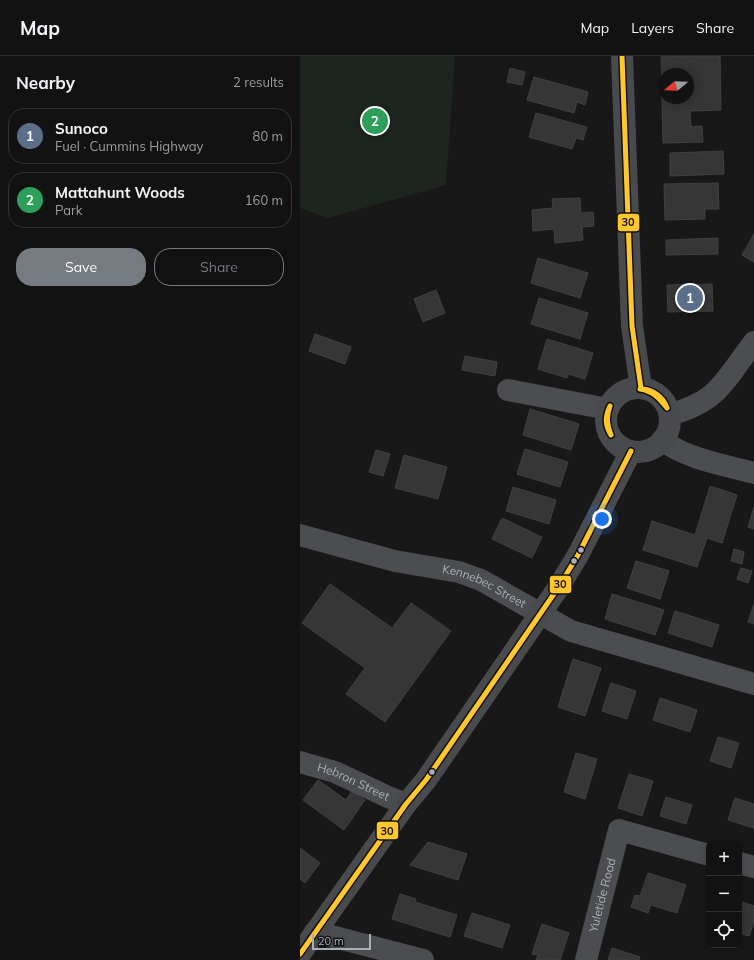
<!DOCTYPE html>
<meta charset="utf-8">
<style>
body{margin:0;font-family:Mulish,sans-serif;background:#1b1b1b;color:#f1f3f6}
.controls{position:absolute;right:12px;bottom:12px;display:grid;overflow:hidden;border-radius:8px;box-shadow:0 2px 10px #0003}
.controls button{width:36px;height:36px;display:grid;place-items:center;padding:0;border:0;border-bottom:1px solid #313232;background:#121212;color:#f1f3f6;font:20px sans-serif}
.compass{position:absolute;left:358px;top:12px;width:36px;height:36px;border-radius:50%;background:#121212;box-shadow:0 2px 10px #0003;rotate:251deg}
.scale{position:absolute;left:12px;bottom:10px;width:59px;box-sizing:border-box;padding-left:4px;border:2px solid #a9aeb9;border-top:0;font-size:11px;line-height:14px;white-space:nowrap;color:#a9aeb9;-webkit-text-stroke:3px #121214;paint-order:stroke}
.you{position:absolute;left:302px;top:463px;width:14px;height:14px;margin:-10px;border:3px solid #fff;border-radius:50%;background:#1a73e8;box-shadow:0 0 0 6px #1a73e833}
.badge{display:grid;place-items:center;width:26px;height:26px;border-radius:50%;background:#767a81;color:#fff;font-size:13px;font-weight:700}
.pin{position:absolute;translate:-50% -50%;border:2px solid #fff;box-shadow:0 1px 4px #0006}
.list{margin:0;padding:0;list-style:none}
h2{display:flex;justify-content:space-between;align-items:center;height:52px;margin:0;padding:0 16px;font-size:17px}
h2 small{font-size:13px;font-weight:400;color:#9c9e9f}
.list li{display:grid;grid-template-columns:26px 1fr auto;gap:12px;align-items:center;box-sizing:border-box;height:56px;margin:0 8px 8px;padding:0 8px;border:1px solid #313232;border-radius:16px}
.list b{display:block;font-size:15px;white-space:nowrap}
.list p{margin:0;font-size:13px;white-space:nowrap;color:#9c9e9f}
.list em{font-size:13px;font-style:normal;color:#9c9e9f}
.actions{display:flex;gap:8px;padding:12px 16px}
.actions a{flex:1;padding:9px 0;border:1px solid #767a81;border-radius:16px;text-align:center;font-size:14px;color:#767a81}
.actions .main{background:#767a81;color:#fff}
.icon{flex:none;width:22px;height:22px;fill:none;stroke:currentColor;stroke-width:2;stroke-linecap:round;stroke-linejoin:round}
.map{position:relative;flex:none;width:454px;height:904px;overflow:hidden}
header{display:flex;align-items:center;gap:24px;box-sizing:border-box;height:56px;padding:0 20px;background:#121212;border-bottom:1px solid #313232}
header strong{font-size:19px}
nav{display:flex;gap:22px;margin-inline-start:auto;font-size:14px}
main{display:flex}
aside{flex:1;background:#121212}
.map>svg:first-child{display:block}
.green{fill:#1e251f}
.building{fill:#363637;stroke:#404144;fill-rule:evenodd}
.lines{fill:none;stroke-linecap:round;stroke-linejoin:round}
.minor{stroke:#4c4d51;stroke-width:22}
.major{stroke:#494a4d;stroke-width:22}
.bus-1-casing{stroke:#121214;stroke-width:8}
.bus-1{stroke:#ffc72c;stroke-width:5}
.bus-dot{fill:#a9aeb9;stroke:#121214;stroke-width:1.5}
.labels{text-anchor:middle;stroke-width:3.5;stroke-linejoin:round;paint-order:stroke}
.street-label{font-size:12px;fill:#a9aeb9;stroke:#121214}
.line-badge{stroke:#121214;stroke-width:1.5}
.pale-badge-label{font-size:11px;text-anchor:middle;font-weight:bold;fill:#111}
</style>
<header>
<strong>Map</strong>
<nav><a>Map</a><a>Layers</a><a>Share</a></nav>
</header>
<main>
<aside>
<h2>Nearby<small>2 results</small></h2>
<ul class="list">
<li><span class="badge" style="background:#5c6f8a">1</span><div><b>Sunoco</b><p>Fuel · Cummins Highway</p></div><em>80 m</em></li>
<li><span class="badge" style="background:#2e9e5b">2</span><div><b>Mattahunt Woods</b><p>Park</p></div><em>160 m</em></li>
</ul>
<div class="actions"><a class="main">Save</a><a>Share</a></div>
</aside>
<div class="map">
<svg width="454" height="904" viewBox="0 0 454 904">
<rect width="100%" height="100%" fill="#181818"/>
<!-- green -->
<path class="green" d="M0,0h155l-9,129 -118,33 -28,-10z"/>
<!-- building -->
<path class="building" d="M361,0h59l1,54 -31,1 1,16 11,-1 1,16 -40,1zM364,18h24v24h-24z
M210,12l15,4 -3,13 -15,-3z
M234,21l54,15 -3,13 -8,-3 -3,11 -47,-13z
M236,57l51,14 -4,13 -7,-2 -4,11 -43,-12z
M423,95l1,23 -54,2v-23z
M418,127l1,26h-14v10l-40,1 -1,-36z
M280,142l1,15 12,-1 1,14 -12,1 1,13 -28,3 -1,-14 -21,2 -1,-21 21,-2 -1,-9z
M454,178v28l-12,-7z
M418,182v16l-52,1v-15z
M238,202l50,15 -8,25 -49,-15z
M412,228l1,27 -45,1 -1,-27z
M136,234l9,23 -22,9 -9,-23z
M239,242l49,15 -8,26 -49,-15z
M15,278l36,13 -6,17 -36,-13z
M247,283l46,14 -8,26 -17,-5 -1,4 -29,-9z
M165,300l32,6 -2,14 -33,-6z
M230,353l49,15 -8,26 -48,-15z
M225,393l43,13 -8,25 -43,-13z
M76,394l14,4 -7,22 -14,-4z
M104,399l43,12 -9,32 -43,-11z
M410,430l27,9 -15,48 -15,-5 -10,29 -54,-17 9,-29 43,14z
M213,431l43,13 -7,24 -43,-13z
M454,451v22l-6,-2z
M202,462l40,19 -10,21 -40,-19z
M434,493l10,3 -2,12 -11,-3z
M336,505l33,10 -9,28 -33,-11z
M441,512l11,3 -4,12 -11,-4z
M30,528l62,44 19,-25 40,28 -66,91 -39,-28 19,-26 -63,-45z
M312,538l52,16 -9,25 -50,-16z
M454,548v20l-6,-2z
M375,555l44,14 -7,22 -44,-14z
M273,603l28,9 -16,48 -27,-9z
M311,627l25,8 -9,28 -25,-8z
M360,642l37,12 -7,22 -37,-12z
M418,681l21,6 -8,25 -21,-7z
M276,697l21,6 -12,40 -21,-7z
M329,718l24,7 -11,35 -24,-8z
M18,724l28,20 6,-9 13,9 -21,30 -41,-30z
M366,741l26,8 -6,19 -26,-8z
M435,742l19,6v24l-26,-8z
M128,786l39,12 -9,26 -48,-15z
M0,792l20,15 -15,20 -5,-4z
M348,817l38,12 -9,28 -26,-8 -3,8 -17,-6 4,-12 5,1z
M100,838l16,5 -1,3 42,13 -7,22 -58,-18z
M439,845l15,5v15l-5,15 -10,-3z
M172,857l38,12 -8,23 -38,-12z
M242,868l27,9 -9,27h-24l2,-5 -6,-1z
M312,892l28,9 -1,3h-31z"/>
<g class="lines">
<!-- minor -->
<g class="minor">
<path d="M208,334l100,19"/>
<path d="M370,359c14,-5 27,-9 39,-18 15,-10 33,-40 45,-55"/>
<path d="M362,384c24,19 63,25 92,33"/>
<path id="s1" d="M0,479l95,26 64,11 22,8 90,51 183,53"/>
<path id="s2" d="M0,706l35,10 53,25 18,7"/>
<path d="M439,807l15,4"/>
<path d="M15,876l108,28"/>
<path id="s3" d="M286,904l33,-130 90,25"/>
</g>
<!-- major -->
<path class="major" d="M322,0l10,270 9,62
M306 364a32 32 0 1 1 64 0a32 32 0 1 1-64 0Z
M0,898l106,-150 20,-24 132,-192 20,-33 53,-104"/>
<defs>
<path id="bus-1" d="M322,0l10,270 9,62
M340,333c12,0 23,7 27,19
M340,333c13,2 19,9 27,19
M310,350c-4,11 -3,19 1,29
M310,350c-5,10 -5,20 1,29
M0,898l106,-150 20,-24 132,-192 20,-33 53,-104"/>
</defs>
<!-- bus-1 casing -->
<use href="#bus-1" class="bus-1-casing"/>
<!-- bus-1 -->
<use href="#bus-1" class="bus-1"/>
</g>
<!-- markers -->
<g class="bus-dot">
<circle cx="281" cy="494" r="3.5"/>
<circle cx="274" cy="505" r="3.5"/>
<circle cx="132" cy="716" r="3.5"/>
</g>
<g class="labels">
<!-- street labels -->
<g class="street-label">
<text dy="4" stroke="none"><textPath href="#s1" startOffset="192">Kennebec Street</textPath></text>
<text dy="4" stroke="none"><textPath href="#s2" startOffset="57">Hebron Street</textPath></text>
<text dy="4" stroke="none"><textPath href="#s3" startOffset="67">Yuletide Road</textPath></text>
</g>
</g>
<g class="line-badge">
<rect x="317" y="157" width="23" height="19" rx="4" fill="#ffc72c"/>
<rect x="249" y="519" width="23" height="19" rx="4" fill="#ffc72c"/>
<rect x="76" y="765" width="23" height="19" rx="4" fill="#ffc72c"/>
</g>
<g class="pale-badge-label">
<text x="328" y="170">30</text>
<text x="260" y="532">30</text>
<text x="87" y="779">30</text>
</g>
</svg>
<div class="controls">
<button>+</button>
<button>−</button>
<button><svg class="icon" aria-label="locate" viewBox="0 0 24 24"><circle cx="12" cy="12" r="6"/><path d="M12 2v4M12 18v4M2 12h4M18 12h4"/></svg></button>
</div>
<svg class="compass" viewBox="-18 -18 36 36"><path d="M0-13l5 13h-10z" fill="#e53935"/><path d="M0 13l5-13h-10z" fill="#9c9e9f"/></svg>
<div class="scale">20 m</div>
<div class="you"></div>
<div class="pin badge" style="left:390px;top:242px;background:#5c6f8a">1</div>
<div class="pin badge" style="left:75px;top:65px;background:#2e9e5b">2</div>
</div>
</main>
